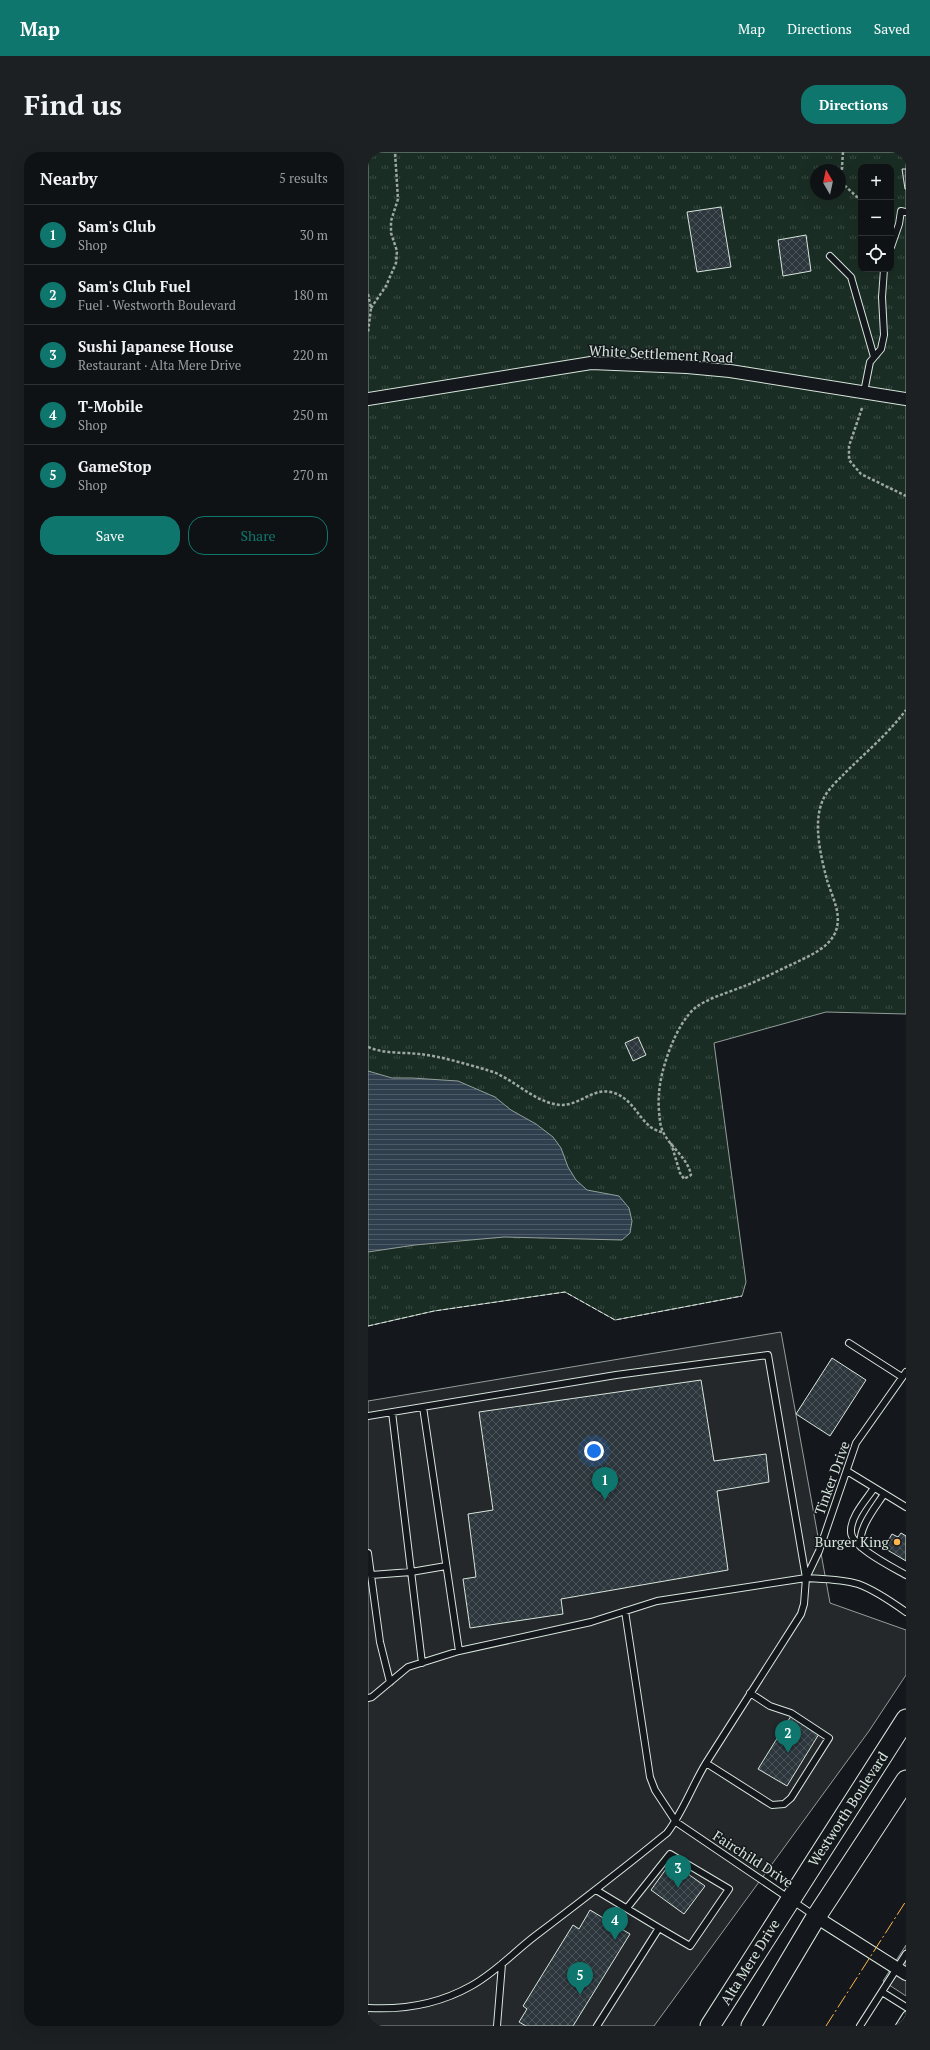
<!DOCTYPE html>
<meta charset="utf-8">
<style>
body{margin:0;font-family:"PT Serif",serif;background:#1d2022;color:#f1f3f6}
.controls{position:absolute;right:12px;top:12px;display:grid;overflow:hidden;border-radius:8px;box-shadow:0 4px 16px #0002}
.controls button{width:36px;height:36px;display:grid;place-items:center;padding:0;border:0;border-bottom:1px solid #2f3234;background:#0f1215;color:#f1f3f6;font:20px sans-serif}
.compass{position:absolute;left:442px;top:12px;width:36px;height:36px;border-radius:50%;background:#0f1215;box-shadow:0 4px 16px #0002;rotate:351deg}
.you{position:absolute;left:226px;top:1299px;width:14px;height:14px;margin:-10px;border:3px solid #fff;border-radius:50%;background:#1a73e8;box-shadow:0 0 0 6px #1a73e833}
.badge{display:grid;place-items:center;width:26px;height:26px;border-radius:50%;background:#0f766e;color:#fff;font-size:13px;font-weight:700}
.pin{position:absolute;translate:-50% -33px;filter:drop-shadow(0 1px 2px #0008)}
.pin::after{content:'';position:absolute;top:21px;width:14px;height:12px;background:inherit;clip-path:polygon(0 0,100% 0,50% 100%)}
.list{margin:0;padding:0;list-style:none}
h2{display:flex;justify-content:space-between;align-items:center;height:52px;margin:0;padding:0 16px;font-size:17px}
h2 small{font-size:13px;font-weight:400;color:#9b9ea0}
.list li{display:grid;grid-template-columns:26px 1fr auto;gap:12px;align-items:center;box-sizing:border-box;height:60px;padding:0 16px;border-top:1px solid #2f3234}
.list b{display:block;font-size:15px;white-space:nowrap}
.list p{margin:0;font-size:13px;white-space:nowrap;color:#9b9ea0}
.list em{font-size:13px;font-style:normal;color:#9b9ea0}
.actions{display:flex;gap:8px;padding:12px 16px}
.actions a{flex:1;padding:9px 0;border:1px solid #0f766e;border-radius:16px;text-align:center;font-size:14px;color:#0f766e}
.actions .main{background:#0f766e;color:#fff}
.icon{flex:none;width:22px;height:22px;fill:none;stroke:currentColor;stroke-width:2;stroke-linecap:round;stroke-linejoin:round}
.map{position:relative;flex:none;width:538px;height:1874px;overflow:hidden;border-radius:16px}
header{display:flex;align-items:center;gap:24px;box-sizing:border-box;height:56px;padding:0 20px;background:#0f766e;color:#fff}
header strong{font-size:19px}
nav{display:flex;gap:22px;margin-inline-start:auto;font-size:14px}
.intro{display:flex;align-items:center;justify-content:space-between;box-sizing:border-box;height:96px;padding:0 24px}
h1{margin:0;font-size:28px}
.button{padding:10px 18px;border-radius:16px;background:#0f766e;color:#fff;font-size:14px;font-weight:700}
main{display:flex;gap:24px;padding:0 24px}
aside{flex:1;background:#0f1215;border-radius:16px;box-shadow:0 4px 16px #0002}
.map>svg:first-child{display:block}
.grass{fill:url(#grass-tufts);stroke:#939e99;fill-rule:evenodd}
.parking{fill:#24282b;stroke:#939e99}
.water{fill:url(#water-rules);stroke:#939e99}
.building{fill:url(#building-cross-hatch);stroke:#d8e6dc}
.lines{fill:none;stroke-linecap:round;stroke-linejoin:round}
.lane-casing{stroke:#d8e6dc;stroke-width:8}
.street-casing{stroke:#d8e6dc;stroke-width:14}
.primary-casing{stroke:#d8e6dc;stroke-width:21}
.path{stroke:#9da8a2;stroke-width:2.5;stroke-dasharray:3 2;stroke-linecap:butt}
.lane{stroke:#14181c;stroke-width:6}
.street{stroke:#14181c;stroke-width:12}
.primary{stroke:#14181c;stroke-width:19}
.fence{stroke:#d8e6dc;stroke-width:1;stroke-dasharray:5 2;stroke-linecap:butt}
.power{stroke:#ffb74d;stroke-width:1;stroke-dasharray:14 3 2 3;stroke-linecap:butt}
.poi-dot{fill:#ffb74d;stroke:#14181c;stroke-width:1.5}
.labels{text-anchor:middle;stroke-width:3;stroke-linejoin:round;paint-order:stroke}
.street-label{font-size:14px;fill:#d8e6dc;stroke:#14181c}
.poi-label{font-size:14px;fill:#d8e6dc;stroke:#14181c;text-anchor:end}
</style>
<header>
<strong>Map</strong>
<nav><a>Map</a><a>Directions</a><a>Saved</a></nav>
</header>
<div class="intro"><h1>Find us</h1><a class="button">Directions</a></div>
<main>
<aside>
<h2>Nearby<small>5 results</small></h2>
<ul class="list">
<li><span class="badge">1</span><div><b>Sam's Club</b><p>Shop</p></div><em>30 m</em></li>
<li><span class="badge">2</span><div><b>Sam's Club Fuel</b><p>Fuel · Westworth Boulevard</p></div><em>180 m</em></li>
<li><span class="badge">3</span><div><b>Sushi Japanese House</b><p>Restaurant · Alta Mere Drive</p></div><em>220 m</em></li>
<li><span class="badge">4</span><div><b>T-Mobile</b><p>Shop</p></div><em>250 m</em></li>
<li><span class="badge">5</span><div><b>GameStop</b><p>Shop</p></div><em>270 m</em></li>
</ul>
<div class="actions"><a class="main">Save</a><a>Share</a></div>
</aside>
<div class="map">
<svg width="538" height="1874" viewBox="0 0 538 1874">
<defs>
<pattern id="grass-tufts" width="24" height="20" patternUnits="userSpaceOnUse"><rect width="24" height="20" fill="#1a2d24"/><path d="M3 7l-1-3M5 7V3M7 7l1-3M15 17l-1-3M17 17v-4M19 17l1-3" fill="none" stroke="#3b4b43"/></pattern>
<pattern id="water-rules" width="6" height="5" patternUnits="userSpaceOnUse"><rect width="6" height="5" fill="#2f3f4d"/><path d="M0 2.5h6" fill="none" stroke="#4c5b66"/></pattern>
<pattern id="building-cross-hatch" width="8" height="8" patternUnits="userSpaceOnUse"><rect width="8" height="8" fill="#2c363c"/><path d="M0 0l8 8M0 8l8-8" fill="none" stroke="#4a5358"/></pattern>
</defs>
<rect width="100%" height="100%" fill="#14181c"/>
<!-- grass -->
<path class="grass" d="M0,0h538v862l-80,-2 -112,31 32,239 -4,14 -127,24 -50,-28 -131,19 -66,15zM493,15h30v102h-30zM448,18h24v24h-24z"/>
<!-- parking -->
<path class="parking" d="M413,1180l49,271 76,27v45l-37,56 -215,295h-286v-625z
M538,1793v51l-23,-15z"/>
<!-- water -->
<path class="water" d="M0,919l24,7h20l46,3 37,16 16,13 25,14 17,13 8,11 7,19 8,13 11,10 32,6 10,12 3,13 -2,12 -8,7 -118,-3 -89,8 -47,7z"/>
<!-- building -->
<path class="building" d="M534,17h4v20h-1z
M353,55l10,60 -34,5 -10,-60z
M438,83l5,36 -28,5 -5,-36z
M270,885l8,18 -13,6 -8,-18z
M464,1206l34,22 -36,56 -34,-22z
M333,1228l13,81 52,-7 3,28 -52,9 11,79 -167,29 2,15 -93,14 -7,-49 13,-2 -8,-63 25,-4 -14,-98z
M533,1381l5,3v25l-22,-13 8,-14 6,3z
M423,1564l28,18 -32,52 -29,-17z
M303,1710l34,24 -21,28 -33,-24z
M222,1758l40,24 -57,92h-47l-7,-4 8,-13 -4,-3 50,-81 6,4z"/>
<g class="lines">
<defs>
<path id="lane" d="M523,95l8,-23 2,-13 5,1
M462,104l21,21 23,80
M496,240l6,-30 11,-13 3,-14 -2,-38 2,-28
M481,1191l53,34
M55,1255l36,244
M24,1260l30,251
M0,1264l248,-41 152,-20 38,223 -2,26 -3,10 -95,149c-14,23 -23,49 -39,70 -43,35 -87,69 -132,103 -21,16 -40,37 -64,50 -32,18 -67,24 -103,22
M479,1319l59,36
M506,1336c-8,12 -24,29 -23,44 0,15 43,36 55,43
M493,1395c-4,-18 14,-39 23,-53
M0,1401l12,89 10,40
M3,1423l40,-3 35,-6
M438,1426l13,-27 37,-108 50,-71
M257,1459l25,166 5,13 21,32 139,94
M0,1546l4,-1 36,-30 51,-16 132,-29 66,-21 149,-23c17,1 36,1 52,6 17,6 34,18 48,28
M338,1611l66,42 12,-1 7,-6 38,-60 -38,-25 -21,-7 -20,-13
M228,1738l63,38 -62,98
M259,1756l43,-54 59,35 -39,57 -31,-18
M514,1840l24,15
M129,1874l5,-62
M492,1874l46,-72
M531,1874l7,-11"/>
<path id="street" d="M0,247l223,-36 96,4 43,4 176,28
M448,1765l90,57"/>
<path id="primary" d="M342,1874l196,-307
M383,1874l65,-109 90,-137"/>
</defs>
<!-- lane casing -->
<use href="#lane" class="lane-casing"/>
<!-- street casing -->
<use href="#street" class="street-casing"/>
<!-- primary casing -->
<use href="#primary" class="primary-casing"/>
<!-- path -->
<path class="path" d="M475,0l-2,30 16,15 4,1
M0,142l3,14 -3,24
M3,156l15,-22 10,-23 1,-12 -6,-18v-12l7,-22 -3,-47
M494,256l-13,38v14l12,14 45,22
M0,895c16,7 34,5 51,7 21,2 47,10 68,16 26,7 45,32 73,35 19,1 32,-17 51,-13 21,5 26,25 41,36 3,2 7,3 11,5
M303,991l9,30 4,6 7,-4c-4,-21 -29,-32 -31,-54 -1,-9 -2,-19 -1,-27 1,-24 17,-70 36,-86 13,-10 32,-15 47,-21 19,-7 37,-17 55,-25 14,-7 31,-14 38,-29 8,-18 -3,-36 -8,-53 -6,-23 -14,-55 -5,-78 4,-11 15,-21 23,-29 20,-20 43,-39 61,-63"/>
<!-- lane -->
<use href="#lane" class="lane"/>
<!-- street -->
<use href="#street" class="street"/>
<!-- primary -->
<use href="#primary" class="primary"/>
<!-- fence -->
<path class="fence" d="M0,1174l66,-15 131,-19 50,28 127,-24"/>
<!-- power -->
<path class="power" d="M458,1874l80,-125"/>
</g>
<!-- markers -->
<circle class="poi-dot" cx="529" cy="1390" r="4"/>
<g class="labels">
<!-- street labels -->
<g class="street-label">
<text transform="translate(293 202) rotate(3)" y="5">White Settlement Road</text>
<text transform="translate(464 1326) rotate(-70)" y="5">Tinker Drive</text>
<text transform="translate(480 1657) rotate(-57)" y="5">Westworth Boulevard</text>
<text transform="translate(385 1707) rotate(33)" y="5">Fairchild Drive</text>
<text transform="translate(382 1810) rotate(-58)" y="5">Alta Mere Drive</text>
</g>
<!-- poi labels -->
<g class="poi-label">
<text x="521" y="1395">Burger King</text>
</g>
</g>
</svg>
<div class="controls">
<button>+</button>
<button>−</button>
<button><svg class="icon" aria-label="locate" viewBox="0 0 24 24"><circle cx="12" cy="12" r="6"/><path d="M12 2v4M12 18v4M2 12h4M18 12h4"/></svg></button>
</div>
<svg class="compass" viewBox="-18 -18 36 36"><path d="M0-13l5 13h-10z" fill="#e53935"/><path d="M0 13l5-13h-10z" fill="#9b9ea0"/></svg>
<div class="you"></div>
<div class="pin badge" style="left:237px;top:1348px">1</div>
<div class="pin badge" style="left:420px;top:1601px">2</div>
<div class="pin badge" style="left:310px;top:1736px">3</div>
<div class="pin badge" style="left:247px;top:1788px">4</div>
<div class="pin badge" style="left:212px;top:1843px">5</div>
</div>
</main>
